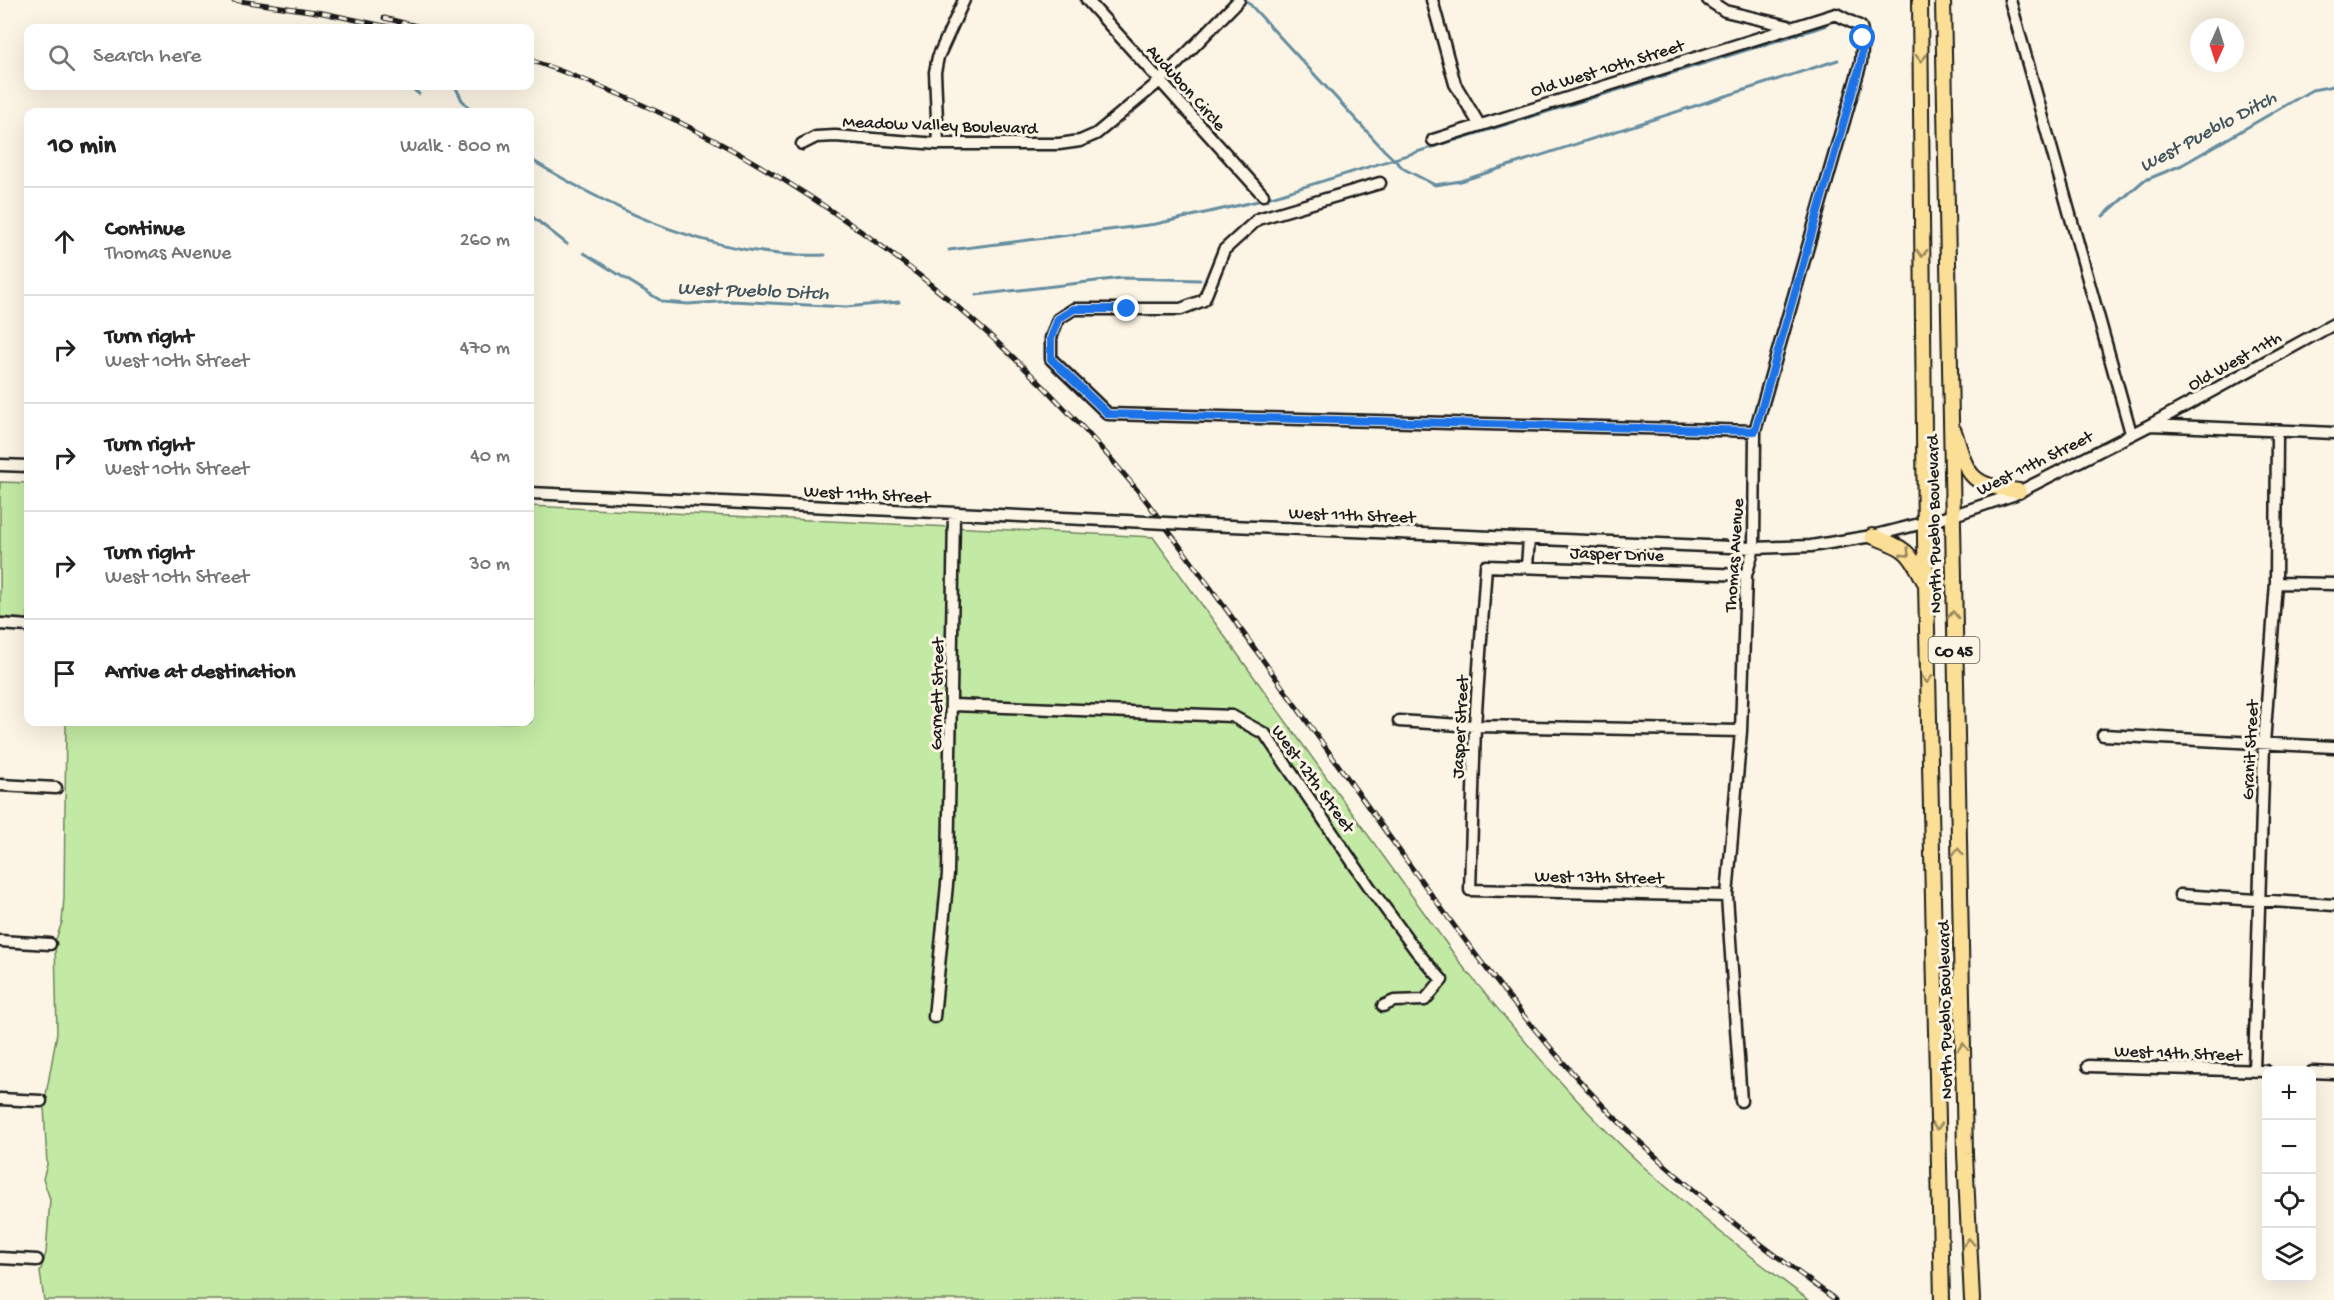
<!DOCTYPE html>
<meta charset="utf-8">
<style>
body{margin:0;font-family:"Gochi Hand",sans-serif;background:#f6f6f6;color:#222}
.controls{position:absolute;right:18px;bottom:18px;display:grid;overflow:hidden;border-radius:12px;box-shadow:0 6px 24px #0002}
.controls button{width:54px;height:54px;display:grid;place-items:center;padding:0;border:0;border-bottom:2px solid #e0e0e0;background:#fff;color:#222;font:30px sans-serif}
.compass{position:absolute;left:2190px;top:18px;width:54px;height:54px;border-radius:50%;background:#fff;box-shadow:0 6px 24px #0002;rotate:183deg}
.stop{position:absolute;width:18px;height:18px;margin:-14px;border:4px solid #1a73e8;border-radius:50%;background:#fff}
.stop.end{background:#1a73e8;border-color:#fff;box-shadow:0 2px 6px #0008}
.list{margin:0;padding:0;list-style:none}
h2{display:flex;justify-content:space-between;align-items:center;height:78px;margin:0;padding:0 24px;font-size:26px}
h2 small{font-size:20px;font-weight:400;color:#767676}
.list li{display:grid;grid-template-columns:39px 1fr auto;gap:18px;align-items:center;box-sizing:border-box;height:108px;padding:0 24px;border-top:2px solid #e0e0e0}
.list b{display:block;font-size:22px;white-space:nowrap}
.list p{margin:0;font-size:20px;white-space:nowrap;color:#767676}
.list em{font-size:20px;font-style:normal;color:#767676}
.icon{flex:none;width:33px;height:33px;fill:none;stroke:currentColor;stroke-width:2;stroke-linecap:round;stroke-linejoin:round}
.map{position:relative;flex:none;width:2334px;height:1300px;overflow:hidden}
.search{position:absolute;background:#fff;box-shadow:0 6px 24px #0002;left:24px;top:24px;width:510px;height:66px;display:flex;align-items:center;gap:15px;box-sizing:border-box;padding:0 21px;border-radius:12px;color:#767676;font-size:22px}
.panel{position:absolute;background:#fff;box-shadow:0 6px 24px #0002;left:24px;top:108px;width:510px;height:618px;border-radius:12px}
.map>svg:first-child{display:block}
.grass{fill:#c3eaa4;stroke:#708360;stroke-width:1.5}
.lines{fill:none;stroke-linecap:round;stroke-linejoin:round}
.stream{stroke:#658d9f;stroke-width:3}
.minor-casing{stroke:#1c1c1c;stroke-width:15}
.major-casing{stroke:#1c1c1c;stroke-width:18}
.minor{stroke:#fcf5e5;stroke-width:10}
.major{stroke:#fbdf96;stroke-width:14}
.rail-casing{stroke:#1c1c1c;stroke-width:5}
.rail{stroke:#fcf5e5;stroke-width:3;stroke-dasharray:9;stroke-linecap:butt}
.minor-bridge-casing{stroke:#1c1c1c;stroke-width:15;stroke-linecap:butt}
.minor-bridge{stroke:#fcf5e5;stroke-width:10}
.oneway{stroke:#97875f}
.route{stroke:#1a73e8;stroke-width:8}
.labels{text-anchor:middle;stroke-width:6;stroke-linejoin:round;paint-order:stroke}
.shield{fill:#fcf5e5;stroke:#5f5d58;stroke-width:1.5}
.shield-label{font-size:16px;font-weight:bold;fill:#1c1c1c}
.street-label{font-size:18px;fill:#1c1c1c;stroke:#fcf5e5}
.water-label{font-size:20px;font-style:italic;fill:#40555e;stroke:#fcf5e5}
</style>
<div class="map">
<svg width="2334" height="1300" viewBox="0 0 2334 1300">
<rect width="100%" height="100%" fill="#fcf5e5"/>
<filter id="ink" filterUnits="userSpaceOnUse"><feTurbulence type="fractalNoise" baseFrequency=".0167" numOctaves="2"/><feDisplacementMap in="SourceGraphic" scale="12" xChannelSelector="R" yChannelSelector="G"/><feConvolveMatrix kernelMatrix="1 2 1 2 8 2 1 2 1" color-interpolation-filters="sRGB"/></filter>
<g filter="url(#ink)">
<!-- grass -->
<path class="grass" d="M0,482l28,1v136l-28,-2z
M530,506l623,31 311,431c57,69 114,139 181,200 52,47 107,90 164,132h-1765l-4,-28 6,-19 4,-54 -7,-20 4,-14 -3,-59 13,-73 -2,-91 7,-20 2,-24 2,-176h464z"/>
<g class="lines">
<!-- stream -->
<path class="stream" d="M1246,0l138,150 20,19 31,16 26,-4 377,-121
M409,86l10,8
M455,86l7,14 11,12
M530,159c88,54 188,101 295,96
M530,215l37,29
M2103,216l40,-35 39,-16 130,-75 22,-4
M949,250l207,-26 102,-23 567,-175
M584,253l79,49 25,2 44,-3 114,6 53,-5
M976,295l146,-17 78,2"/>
<defs>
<path id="minor" d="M1087,0l176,195
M1432,0l23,84 24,40
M1708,0l17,11 63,15
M2010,0l121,433
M1433,140l403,-126 25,13 2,11 -2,24 -106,369 -1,117 -8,27 -5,156 -14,165 14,205
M802,144l14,-7 19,-1 103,8h121l21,-3 16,-7 64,-53 79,-81
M938,144l-3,-72 3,-15 26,-57
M1380,183l-122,36 -34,31 -20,50 -23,9h-107l-16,10 -7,19v21l57,55 647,17
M2150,425l184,8
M0,465l28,1
M530,493l575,27
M1207,525l547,23 57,-2 61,-10 79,-20 62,-21 137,-70 184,-101
M1527,566l2,-27
M2276,583l58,1
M0,624l28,2
M953,705l279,11 33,18 106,155 46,63 25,28 -17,20 -31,1 -11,5
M1399,721l76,5 266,5
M2103,735l231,12
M0,785l56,3
M2180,895l154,10
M1727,896l-257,-6 5,-164 11,-160 260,9
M0,941l50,3
M934,1017l14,-143 6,-360
M2088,1066l178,5
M2254,1071l10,-327 12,-161 1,-152
M2312,1072l22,1
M0,1099l41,2
M0,1258l37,2"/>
<path id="major" d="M1920,0l5,540 17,760
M1943,0l22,1154 7,146
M1954,431c14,46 15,54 65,60
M1872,536c32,12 37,13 52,45"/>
</defs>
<!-- minor casing -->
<use href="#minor" class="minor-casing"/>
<!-- major casing -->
<use href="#major" class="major-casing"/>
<!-- minor -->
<use href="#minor" class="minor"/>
<!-- major -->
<use href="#major" class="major"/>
<defs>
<path id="rail" d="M233,0l90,13 71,15
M384,18l41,10
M530,60c243,83 452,240 614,438 83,110 162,222 242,334 65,90 129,180 205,261 74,79 158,144 245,207"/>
</defs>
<!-- rail casing -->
<use href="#rail" class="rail-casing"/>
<!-- rail -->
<use href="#rail" class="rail"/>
<defs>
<path id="minor-bridge" d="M1105,520l102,5"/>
</defs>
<!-- minor-bridge casing -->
<use href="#minor-bridge" class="minor-bridge-casing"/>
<!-- minor-bridge -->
<use href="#minor-bridge" class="minor-bridge"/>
</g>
<!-- one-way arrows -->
<defs><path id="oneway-chevron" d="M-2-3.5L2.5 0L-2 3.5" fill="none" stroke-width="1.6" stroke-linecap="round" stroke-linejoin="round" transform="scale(1.5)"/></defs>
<g class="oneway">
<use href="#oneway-chevron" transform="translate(1921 58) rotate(90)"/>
<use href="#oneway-chevron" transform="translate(1922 253) rotate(90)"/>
<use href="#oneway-chevron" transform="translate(1906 553) rotate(44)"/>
<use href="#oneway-chevron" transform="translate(1953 615) rotate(-91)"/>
<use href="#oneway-chevron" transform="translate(1927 679) rotate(89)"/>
<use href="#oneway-chevron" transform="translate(1958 852) rotate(-91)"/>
<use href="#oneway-chevron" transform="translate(1963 1047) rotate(-91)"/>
<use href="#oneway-chevron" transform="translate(1937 1126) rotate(89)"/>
<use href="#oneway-chevron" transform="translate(1969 1242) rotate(-93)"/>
</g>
</g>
<g class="lines" filter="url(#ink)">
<!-- route -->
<path class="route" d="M1127,309h-53l-16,10 -7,19v21l57,55 647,17 106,-369 2,-24"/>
</g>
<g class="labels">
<!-- shield labels -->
<rect class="shield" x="1928.5" y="637" width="51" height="26" rx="4.5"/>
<g class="shield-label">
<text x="1954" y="656">CO 45</text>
</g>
<!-- street labels -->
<g class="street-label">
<text transform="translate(1607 67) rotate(-17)" y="6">Old West 10th Street</text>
<text transform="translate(1187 87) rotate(48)" y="6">Audubon Circle</text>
<text transform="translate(940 124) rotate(2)" y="6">Meadow Valley Boulevard</text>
<text transform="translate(2234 360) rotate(-29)" y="6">Old West 11th</text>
<text transform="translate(2034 462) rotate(-26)" y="6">West 11th Street</text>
<text transform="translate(867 493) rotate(3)" y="6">West 11th Street</text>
<text transform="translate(1352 514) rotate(2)" y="6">West 11th Street</text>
<text transform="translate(1933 524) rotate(-91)" y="6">North Pueblo Boulevard</text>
<text transform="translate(1617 553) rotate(2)" y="6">Jasper Drive</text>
<text transform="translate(1733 555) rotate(-86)" y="6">Thomas Avenue</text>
<text transform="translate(936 694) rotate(-89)" y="6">Garnett Street</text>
<text transform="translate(1459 727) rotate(-87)" y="6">Jasper Street</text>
<text transform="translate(2249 750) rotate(-87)" y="6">Granit Street</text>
<text transform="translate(1314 778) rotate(54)" y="6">West 12th Street</text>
<text transform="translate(1599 876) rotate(1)" y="6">West 13th Street</text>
<text transform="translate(1944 1010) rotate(-91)" y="6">North Pueblo Boulevard</text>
<text transform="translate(2178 1052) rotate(2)" y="6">West 14th Street</text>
</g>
<!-- water labels -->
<g class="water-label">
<text transform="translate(2207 130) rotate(-28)" y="7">West Pueblo Ditch</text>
<text transform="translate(753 289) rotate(2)" y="7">West Pueblo Ditch</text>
</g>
</g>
</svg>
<div class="controls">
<button>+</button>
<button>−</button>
<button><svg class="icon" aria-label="locate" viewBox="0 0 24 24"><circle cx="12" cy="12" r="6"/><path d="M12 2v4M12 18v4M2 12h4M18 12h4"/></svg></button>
<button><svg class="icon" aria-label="layers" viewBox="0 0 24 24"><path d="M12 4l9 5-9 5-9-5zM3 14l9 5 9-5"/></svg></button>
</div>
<svg class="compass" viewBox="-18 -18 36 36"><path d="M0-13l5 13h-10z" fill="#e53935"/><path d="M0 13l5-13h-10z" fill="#767676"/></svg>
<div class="stop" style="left:1863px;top:38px"></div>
<div class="stop end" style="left:1127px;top:309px"></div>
<div class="search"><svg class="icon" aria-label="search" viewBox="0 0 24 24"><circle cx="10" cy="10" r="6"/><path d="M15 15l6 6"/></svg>Search here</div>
<section class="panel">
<h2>10 min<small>Walk · 800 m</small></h2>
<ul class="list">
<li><svg class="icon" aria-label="ahead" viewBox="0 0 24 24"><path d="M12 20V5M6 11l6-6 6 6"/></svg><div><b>Continue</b><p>Thomas Avenue</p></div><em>260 m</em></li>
<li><svg class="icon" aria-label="right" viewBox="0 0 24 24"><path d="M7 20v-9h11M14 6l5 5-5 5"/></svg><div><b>Turn right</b><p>West 10th Street</p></div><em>470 m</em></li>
<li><svg class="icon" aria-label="right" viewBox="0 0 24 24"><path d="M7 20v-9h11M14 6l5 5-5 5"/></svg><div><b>Turn right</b><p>West 10th Street</p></div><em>40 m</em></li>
<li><svg class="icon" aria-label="right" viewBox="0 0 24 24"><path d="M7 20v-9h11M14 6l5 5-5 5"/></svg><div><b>Turn right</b><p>West 10th Street</p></div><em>30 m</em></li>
<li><svg class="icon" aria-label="arrive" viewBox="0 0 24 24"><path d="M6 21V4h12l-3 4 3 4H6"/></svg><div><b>Arrive at destination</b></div></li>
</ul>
</section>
</div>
